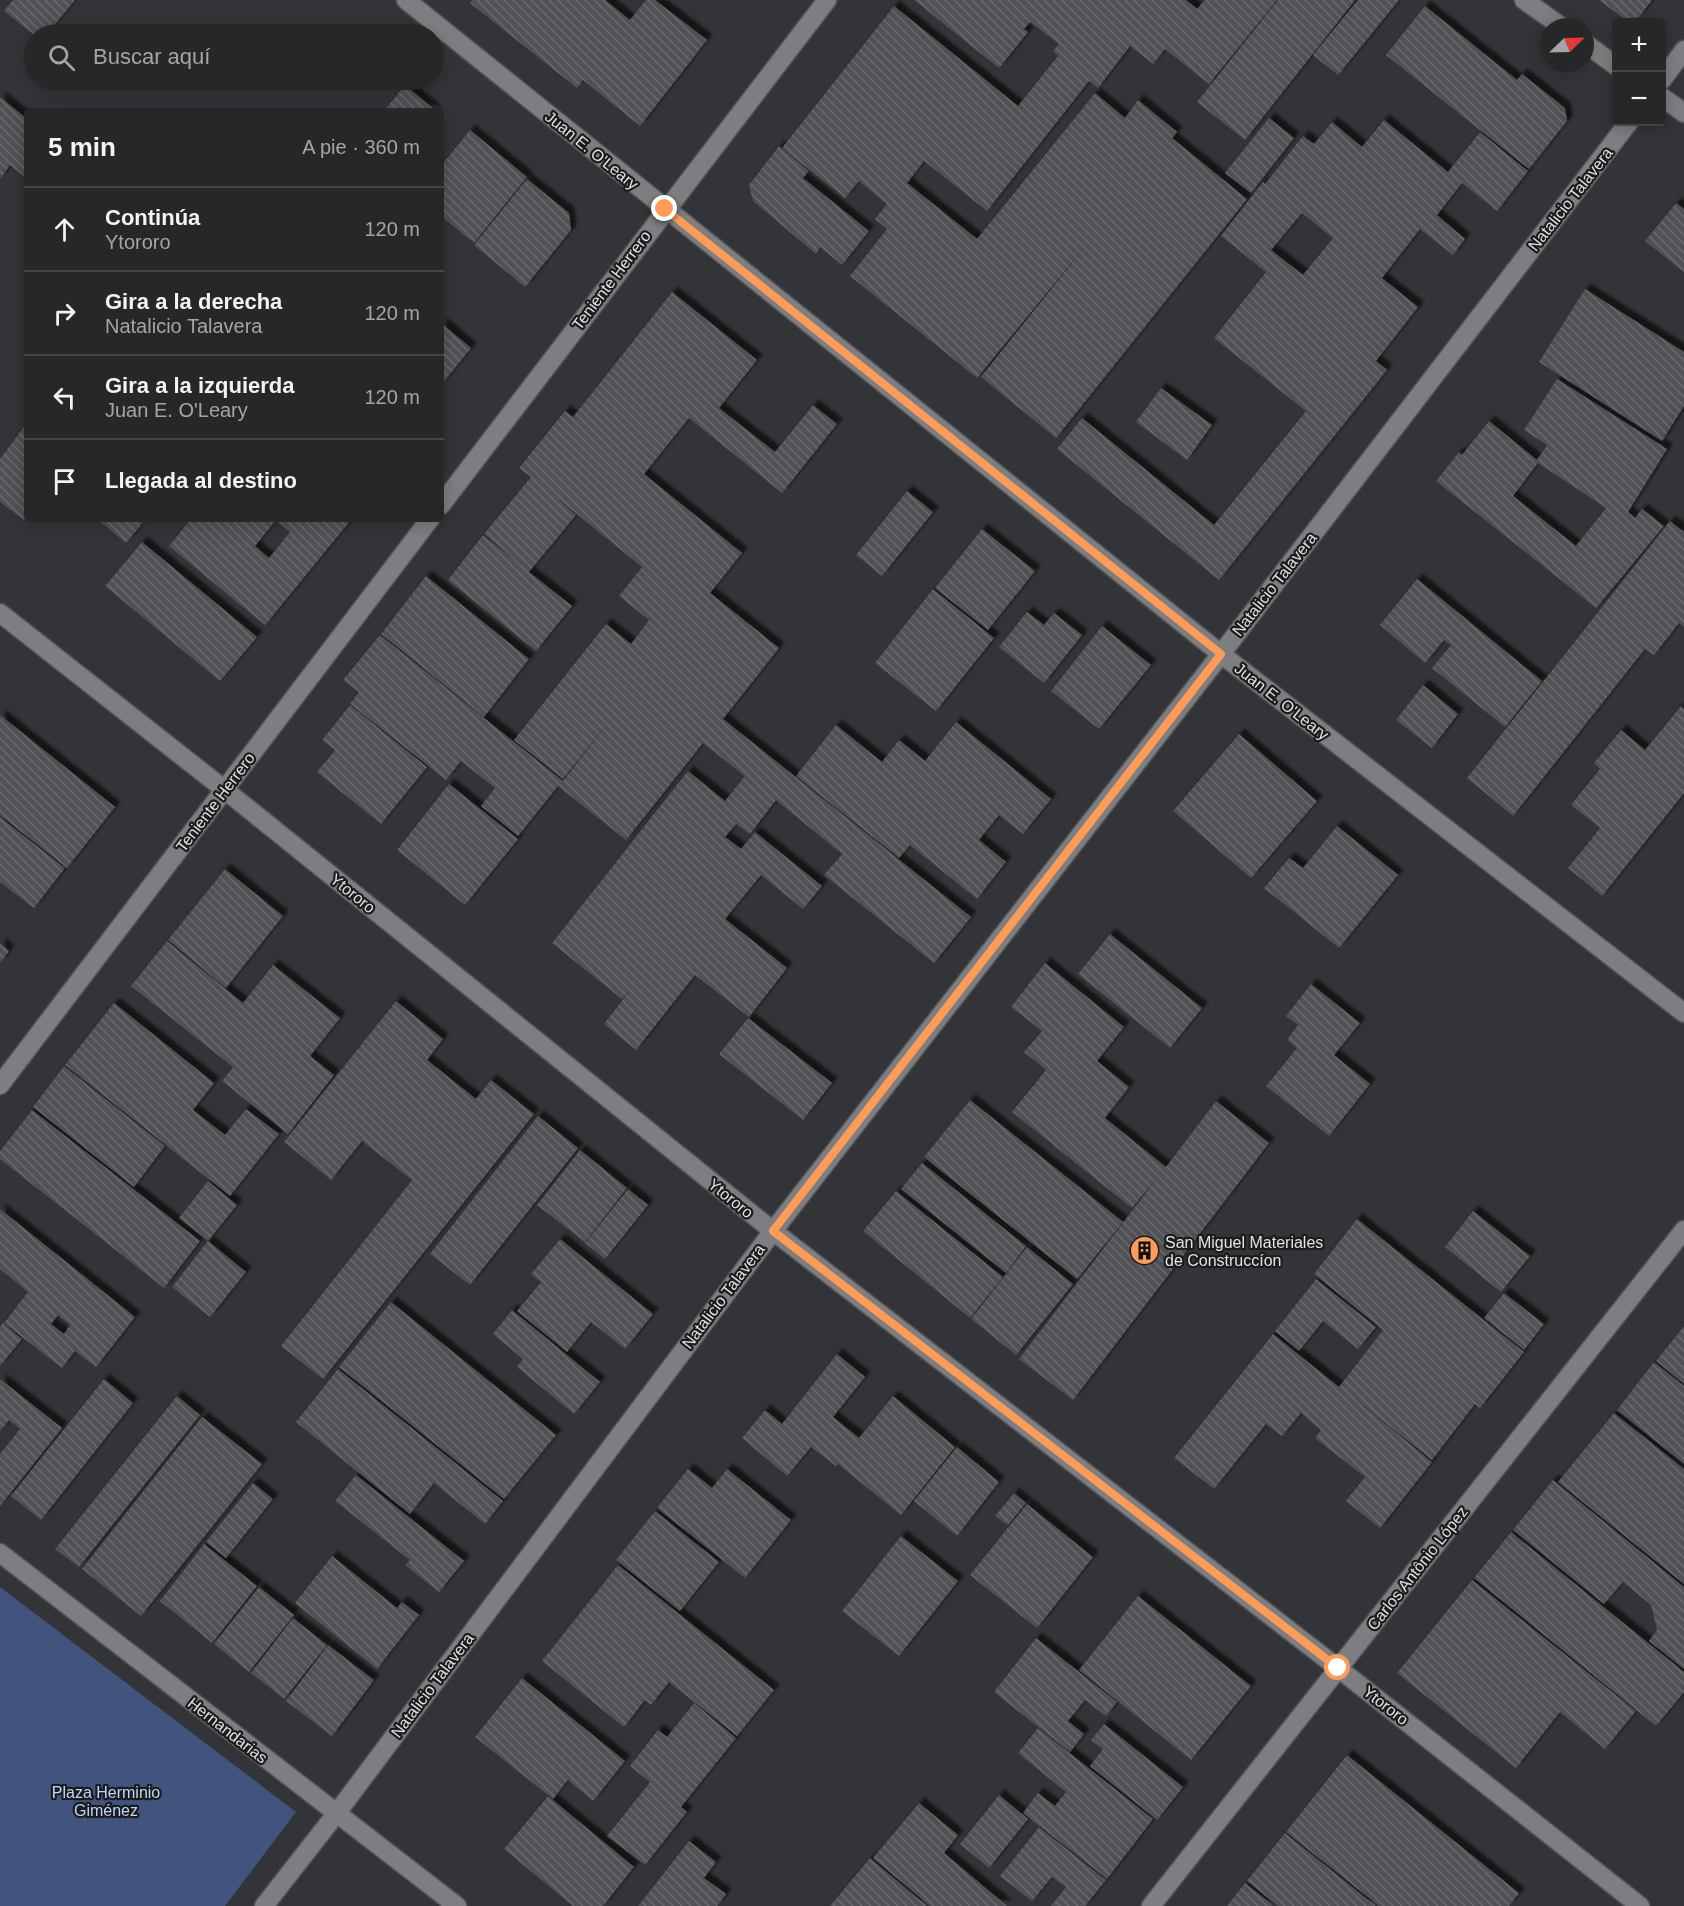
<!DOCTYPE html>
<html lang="es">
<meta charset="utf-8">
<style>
body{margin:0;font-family:Arial,sans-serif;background:#2e2f31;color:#f1f3f6}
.controls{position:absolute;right:18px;top:18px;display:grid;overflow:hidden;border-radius:6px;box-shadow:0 3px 15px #0003}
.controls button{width:54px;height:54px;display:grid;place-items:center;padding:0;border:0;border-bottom:2px solid #424446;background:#262729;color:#f1f3f6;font:30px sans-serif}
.compass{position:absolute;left:1540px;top:18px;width:54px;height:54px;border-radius:50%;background:#262729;box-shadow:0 3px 15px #0003;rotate:67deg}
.stop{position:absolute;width:18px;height:18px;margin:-14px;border:4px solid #fe9c57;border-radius:50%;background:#fff}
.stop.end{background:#fe9c57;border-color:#fff;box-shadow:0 2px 6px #0008}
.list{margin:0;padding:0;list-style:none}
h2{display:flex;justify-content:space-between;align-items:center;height:78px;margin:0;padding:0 24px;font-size:26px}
h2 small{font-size:20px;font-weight:400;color:#a4a5a8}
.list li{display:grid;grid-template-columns:39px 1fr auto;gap:18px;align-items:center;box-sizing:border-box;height:84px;padding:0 24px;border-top:2px solid #424446}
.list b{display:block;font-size:22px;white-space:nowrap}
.list p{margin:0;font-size:20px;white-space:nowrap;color:#a4a5a8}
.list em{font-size:20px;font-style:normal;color:#a4a5a8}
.icon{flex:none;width:33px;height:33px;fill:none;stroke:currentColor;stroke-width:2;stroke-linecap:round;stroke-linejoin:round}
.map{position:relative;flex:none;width:1684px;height:1906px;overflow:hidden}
.search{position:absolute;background:#262729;box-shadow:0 3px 15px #0003;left:24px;top:24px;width:420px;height:66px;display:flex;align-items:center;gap:15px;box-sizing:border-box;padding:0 21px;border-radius:33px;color:#a4a5a8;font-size:22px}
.panel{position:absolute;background:#262729;box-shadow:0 3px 15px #0003;left:24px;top:108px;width:420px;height:414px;border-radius:6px}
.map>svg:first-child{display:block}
.park{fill:#41547d}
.building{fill:url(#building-back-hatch);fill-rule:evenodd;filter:url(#shadow)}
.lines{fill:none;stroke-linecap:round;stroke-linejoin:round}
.street-casing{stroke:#525355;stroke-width:21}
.street{stroke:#7c7e81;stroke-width:18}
.route{stroke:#fe9c57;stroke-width:8}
.labels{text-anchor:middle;stroke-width:4.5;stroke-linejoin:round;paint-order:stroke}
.street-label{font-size:16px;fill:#e1e2e4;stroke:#1b1c1d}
.poi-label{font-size:16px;fill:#e1e2e4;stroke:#1b1c1d;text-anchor:start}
.park-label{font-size:16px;fill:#c1d4fc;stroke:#1b1c1d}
</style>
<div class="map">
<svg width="1684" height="1906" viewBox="0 0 1684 1906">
<defs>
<pattern id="building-back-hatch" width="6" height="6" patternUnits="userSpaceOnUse" patternTransform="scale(1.5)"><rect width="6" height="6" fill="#4f5154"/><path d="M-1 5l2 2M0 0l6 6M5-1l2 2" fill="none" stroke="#686a6c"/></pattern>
<filter id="shadow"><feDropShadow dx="5.5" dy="-5.5" stdDeviation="1.5" flood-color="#0009"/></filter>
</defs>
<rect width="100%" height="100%" fill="#323437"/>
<!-- park -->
<path class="park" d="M0,1587l296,225 -71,94h-225z"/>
<!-- building -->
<path class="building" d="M13,0h62l-28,34h-14l-29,-23z
M472,0h133l25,20 16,-20h9l52,40 -67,86 -57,-46 -6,8 -107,-85z
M914,0h272l11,9 8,-9h72l-68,84 -44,-35 -12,15 -23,-18 -32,42 -9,-7 -102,130 -63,-50 -17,22 70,56 118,-146 30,25 13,-18 39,32 -5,6 75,61 -191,239 -75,-61 106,-133 -110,134 -127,-102 37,-47 -12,-10 12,-15 -28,-23 -14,17 -63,-50 112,-142 124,100 40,-50 -5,-5 6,-7 -29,-22 -6,7 4,3 -29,36z
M1278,0h77l-110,140 -48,-38z
M1358,0h41l-61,75 -25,-20z
M1599,0h53l-13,17 -13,3z
M1425,6l92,74 5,-6 43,34 2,13 -38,48 -143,-114z
M405,85l31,26h-52z
M0,97l27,22v60l-17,-14 -10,14z
M1269,118l25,20 -43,55 -26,-20z
M1384,120l64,52 32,-40 48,39 -31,40 -35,-28 -25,32 28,24 -12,16 -33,-26 -38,49 36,29 -42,54 11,9 -168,210 -162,-131 25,-31 132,107 92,-114 -92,-73 52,-66 -45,-36 42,-54 2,2 38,-48 11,8 18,-22 30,25zM1302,213l31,25 -30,37 -32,-25z
M470,130l57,47 -53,66 -33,-27v-50z
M779,146l30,25 -6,7 66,53 -27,34 -22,-18 -4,7 -63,-53 -4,-16z
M527,179l42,34 2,17 -46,57 -51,-42z
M1676,203l8,6v63l-39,-31z
M1585,289l99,63v54l-22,35 -123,-79z
M672,292l85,68 -38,48 56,44 38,-47 24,19 -55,69 -93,-75 -45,56 98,79 -32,40 69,55 -56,71 248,198 -37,46 -110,-88 18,-21 -66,-54 -26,34 -14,-10 -11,13 16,12 14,-17 67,54 -19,23 -42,-34 -36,44 62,49 -38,49 -54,-42 -59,75 -32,-26 27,-35 -9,10 -70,-56 136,-172 37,30 20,-25 -42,-33 -77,97 -68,-54 -40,50 -37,-30 14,-18 -34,-27 -15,19 -96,-76 9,-12 -16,-12 37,-45 183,146 44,-57 -44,55 -49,-39 92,-116 25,20 18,-24 -30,-24 23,-29 -85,-69 19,17 -47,57 43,34 -36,45 -88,-71 35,-45 41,32 -40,-33 47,-57 -12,-9 46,-57 8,6z
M441,323l30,25 -30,37z
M1557,379l110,70 -39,63 7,6 7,-9 22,17 -68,82 -160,-127 23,-29 3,3 27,-34 48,39 10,-15 -23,-15zM1538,463l68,45 -30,38 -63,-50z
M1161,388l51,37 -25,35 -51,-38z
M27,423v93l-3,4 -24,-18v-43z
M907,491l26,21 -51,64 -26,-21z
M97,519h49l-20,24z
M191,519h158l2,1 -86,105 -96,-79zM276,520l14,12 -21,26 -14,-12z
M1670,521l14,11v95l-5,-4 -25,32 -9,-6 -132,167 -46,-38z
M982,529l53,42 -47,59 -53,-42z
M142,542l115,95 -37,44 -115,-95z
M426,576l103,83 -45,58 -103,-83z
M1417,579l125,102 -37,46 -73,-59 19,-23 -7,-5 -19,23 -45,-38z
M933,589l61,49 -58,73 -61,-48z
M1027,612l17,13 10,-12 28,22 -38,48 -45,-36z
M1102,626l49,39 -52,64 -48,-38z
M1423,685l35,29 -26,34 -36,-28z
M350,705l77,62 -46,57 -64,-52 18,-22 -13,-10z
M1681,706l3,3v84l-82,103 -34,-28 32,-40 -29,-23 29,-36 -6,-6 27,-33 24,20z
M0,715l115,92 -48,61 -67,-53z
M956,722l95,77 -28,35 -24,-19 -20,25 27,22 -29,37 -67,-54 -11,13 -103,-82 40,-51 46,37 17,-22 26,21z
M1239,734l78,67 -66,77 -78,-67z
M449,784l69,55 -53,66 -68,-55z
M0,817l65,51 -31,40 -34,-26z
M1337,826l61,49 -59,73 -75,-60 25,-30 14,10z
M225,869l58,47 -57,72 -58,-48z
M1110,934l92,74 -32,40 -92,-74z
M167,941l76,62 30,-38 67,53 -30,38 24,19 -46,59 -66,-53 11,-14 -102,-81z
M0,943l9,8 -9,12z
M1045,963l79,64 -27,34 32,26 -24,31 61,49 50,-66 53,42 -196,257 -54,-41 139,-182 -26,31 -120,-96 34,-42 -22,-18 18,-21 -31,-24z
M1311,984l49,39 -26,32 36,29 -41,52 -63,-50 31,-38 -10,-8 11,-15 -12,-9z
M396,1001l47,38 -16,21 49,39 15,-19 43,34 -211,265 -42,-33 131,-166 -50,-39 -31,39 -47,-38z
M114,1003l100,80 -21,27 32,25 21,-26 33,25 -49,62 -165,-131z
M748,1018l84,65 -29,37 -84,-66z
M64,1066l101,80 -31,41 -101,-80z
M970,1100l153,122 -46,57 -153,-122z
M32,1110l168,131 -36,47 -164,-129v-8z
M538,1116l40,32 -108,137 -40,-31z
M580,1150l47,38 -42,54 -48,-37z
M922,1163l104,83 -20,27 -105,-84z
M208,1181l29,24 -29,36 -29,-23z
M628,1189l20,16 -43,54 -20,-16z
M896,1191l107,86 -33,41 -107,-87z
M0,1209l135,108 -39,50 -21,-16 -13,17 -58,-45 24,-31 -28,-23zM58,1315l12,10 -6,9 -13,-10z
M1473,1211l57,45 -29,36 -56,-45z
M1357,1219l167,133 -44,56 -5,-4 -43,56 -83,-66 83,68 -52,66 -34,-27 19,-24 -50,-39 6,-8 -20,-17 -19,23 -16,-12 -52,65 -40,-31 99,-124 66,53 44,-57 -69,-56z
M560,1239l93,75 -28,35 -34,-27 -24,30 -50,-41 24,-29 -10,-8z
M208,1241l38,31 -36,45 -38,-30z
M1027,1247l46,37 -57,71 -45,-36z
M1316,1279l60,48 -18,22 -35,-28 -24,30 -24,-20z
M1504,1293l40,31 -20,26 -40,-32z
M391,1302l165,133 -52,64 -165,-132z
M512,1310l88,72 -26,32 -57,-47 6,-8 -30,-25z
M3,1323l19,16 -22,27v-39z
M1684,1326v58l-28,-23z
M837,1354l28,23 -32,40 26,21 34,-42 62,51 -54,68 -63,-51 -2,2 -25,-19 -24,29 -45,-38 23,-28 17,14z
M1654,1362l30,24v78l-67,-54z
M338,1369l165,132 -18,23 -51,-41 -24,31 -114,-92z
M0,1379l62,49 -62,78v-52l20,-25 -11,-9 -9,11z
M104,1379l29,24 -92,117 -30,-24z
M177,1396l23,19 -121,152 -24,-18z
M1614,1413l70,56v115l-126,-102z
M202,1417l60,47 -121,152 -59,-47z
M957,1447l42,35 -42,54 -43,-35z
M688,1469l24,19 15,-19 64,51 -46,58 -88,-70z
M356,1475l108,86 -25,31 -34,-27 5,-5 -75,-59z
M1553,1480l131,107v82l-35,-28 8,-11 -6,-25 -28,-23 -19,22 -91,-74z
M253,1483l20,16 -47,59 -20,-16z
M1014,1493l12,10 -18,22 -13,-9z
M1027,1504l66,53 -56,71 -67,-53z
M655,1511l64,51 -39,49 -64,-51z
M1511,1532l173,140v20l-28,34 -182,-148z
M901,1536l57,45 -59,75 -57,-45z
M204,1544l53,42 -45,57 -52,-42z
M332,1556l65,52 5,-6 17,13 -42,54 -82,-66z
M618,1565l156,125 -37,46 -68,-54 -18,23 -6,-5 -21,27 -82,-66z
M1472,1580l164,131 -31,38 -45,-37 -44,56 -119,-95z
M259,1587l35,28 -45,57 -35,-28z
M1138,1596l113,90 -60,74 -112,-90z
M293,1618l34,27 -43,54 -33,-26z
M1036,1638l81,64 -11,14 -21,-16 -17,21 16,13 -14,18 -76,-60z
M328,1645l46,35 -42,56 -46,-35z
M522,1678l103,83 -32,40 -25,-21 -15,19 -78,-62z
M694,1703l42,35 -55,69 6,5 -42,53 -38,-29 43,-54 -20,-16 28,-36 9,7z
M1104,1724l79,63 -26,33 -67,-54 13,-17 -12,-9z
M1038,1728l115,91 -46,60 -84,-66 15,-20 17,13 11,-14 -48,-39z
M1347,1755l172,138 -10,13h-130l-93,-74z
M999,1795l29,24 -39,49 -29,-24z
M548,1796l86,71 -31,39h-30l-69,-57z
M919,1803l39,32 -14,18 63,53h-77l-57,-48z
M1039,1827l67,53 -21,26h-34l15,-19 -14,-10 -20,24 -32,-25z
M1285,1833l91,73h-98l-31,-25z
M689,1841l27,21 -12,16 22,16 -9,12h-79z
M870,1858l57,48h-97z
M1245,1883l29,23h-47z"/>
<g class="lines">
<defs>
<path id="street" d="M406,0l815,654 463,359
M1524,0l38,27
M1585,43l31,23
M1662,80l22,-30
M1662,97l22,16
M441,505l386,-505
M0,613l225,177 548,441 565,437 302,238
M0,1085l430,-566
M0,1553l457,353
M264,1906l72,-92 437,-583 448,-577 408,-532
M1151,1906l533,-676"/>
</defs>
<!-- street casing -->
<use href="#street" class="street-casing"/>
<!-- street -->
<use href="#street" class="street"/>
</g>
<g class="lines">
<!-- route -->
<path class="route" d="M665,209l556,445 -448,577 565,437"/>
</g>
<!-- icons -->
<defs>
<symbol id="building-disc" viewBox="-11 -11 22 22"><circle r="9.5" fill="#fe9c57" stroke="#1b1c1d"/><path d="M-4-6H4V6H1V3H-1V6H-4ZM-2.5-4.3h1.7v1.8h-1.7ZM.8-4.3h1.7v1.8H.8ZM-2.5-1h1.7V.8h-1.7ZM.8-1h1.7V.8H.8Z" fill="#111"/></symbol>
</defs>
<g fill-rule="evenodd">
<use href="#building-disc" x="1128" y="1234" width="33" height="33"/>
</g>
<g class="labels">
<!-- street labels -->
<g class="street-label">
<text transform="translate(592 150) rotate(39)" y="6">Juan E. O'Leary</text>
<text transform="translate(1570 199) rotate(-52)" y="6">Natalicio Talavera</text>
<text transform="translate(611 280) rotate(-53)" y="6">Teniente Herrero</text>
<text transform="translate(1274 584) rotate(-52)" y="6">Natalicio Talavera</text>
<text transform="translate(1282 701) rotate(38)" y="6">Juan E. O'Leary</text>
<text transform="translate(215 802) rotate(-53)" y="6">Teniente Herrero</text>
<text transform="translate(353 893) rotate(39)" y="6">Ytororo</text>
<text transform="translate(731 1198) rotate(39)" y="6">Ytororo</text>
<text transform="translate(723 1296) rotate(-53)" y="6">Natalicio Talavera</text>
<text transform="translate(1417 1568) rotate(-52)" y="6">Carlos Antônio López</text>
<text transform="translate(432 1685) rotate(-53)" y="6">Natalicio Talavera</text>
<text transform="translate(1386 1705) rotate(38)" y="6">Ytororo</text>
<text transform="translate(228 1730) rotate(38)" y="6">Hernandarias</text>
</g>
<!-- poi labels -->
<g class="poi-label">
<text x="1165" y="1248">San Miguel Materiales<tspan x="1165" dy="18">de Construccíon</tspan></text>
</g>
<!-- park labels -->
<g class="park-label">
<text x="106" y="1798">Plaza Herminio<tspan x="106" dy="18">Giménez</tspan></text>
</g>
</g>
</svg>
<div class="controls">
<button>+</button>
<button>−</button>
</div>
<svg class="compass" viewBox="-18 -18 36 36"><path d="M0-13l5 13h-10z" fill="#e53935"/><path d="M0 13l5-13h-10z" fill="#a4a5a8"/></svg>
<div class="stop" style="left:1338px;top:1668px"></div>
<div class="stop end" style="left:665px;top:209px"></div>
<div class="search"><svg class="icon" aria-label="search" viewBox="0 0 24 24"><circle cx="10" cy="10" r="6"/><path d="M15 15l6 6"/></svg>Buscar aquí</div>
<section class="panel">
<h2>5 min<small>A pie · 360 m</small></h2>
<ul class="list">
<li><svg class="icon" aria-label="ahead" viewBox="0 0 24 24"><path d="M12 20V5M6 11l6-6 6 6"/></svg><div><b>Continúa</b><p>Ytororo</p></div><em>120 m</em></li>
<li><svg class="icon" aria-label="right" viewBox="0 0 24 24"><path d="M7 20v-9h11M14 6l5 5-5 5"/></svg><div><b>Gira a la derecha</b><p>Natalicio Talavera</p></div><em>120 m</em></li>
<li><svg class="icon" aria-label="left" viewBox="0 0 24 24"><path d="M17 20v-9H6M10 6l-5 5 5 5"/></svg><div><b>Gira a la izquierda</b><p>Juan E. O'Leary</p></div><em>120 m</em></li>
<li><svg class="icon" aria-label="arrive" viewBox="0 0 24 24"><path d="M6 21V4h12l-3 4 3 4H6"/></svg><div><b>Llegada al destino</b></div></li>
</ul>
</section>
</div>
